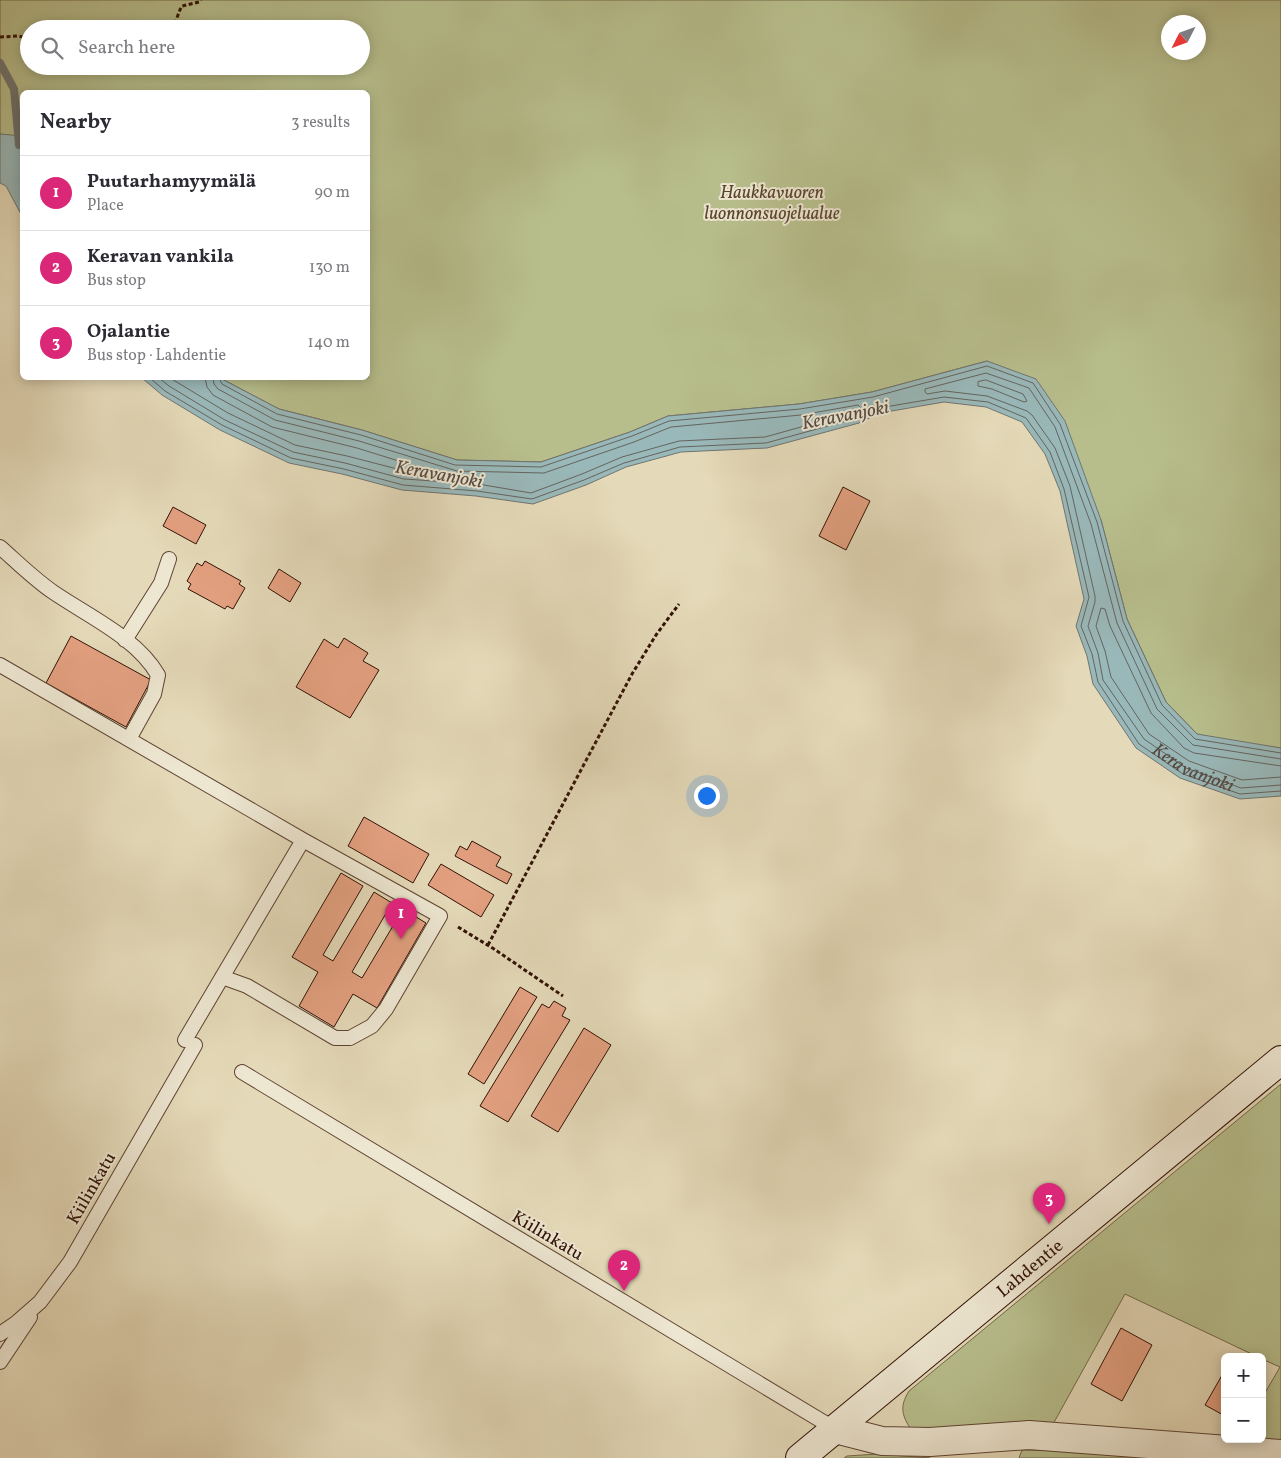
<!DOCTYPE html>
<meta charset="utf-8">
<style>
body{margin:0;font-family:Vollkorn,serif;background:#f2f2f3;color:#2b2b33}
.controls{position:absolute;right:15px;bottom:15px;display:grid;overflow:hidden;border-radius:8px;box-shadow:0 2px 12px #0003}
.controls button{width:45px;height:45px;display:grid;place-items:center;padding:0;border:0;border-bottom:1px solid #e1e1e2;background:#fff;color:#2b2b33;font:25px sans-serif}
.compass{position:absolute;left:1161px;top:15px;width:45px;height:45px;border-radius:50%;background:#fff;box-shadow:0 2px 12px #0003;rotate:228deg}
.you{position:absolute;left:706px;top:795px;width:18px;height:18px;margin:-12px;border:4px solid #fff;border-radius:50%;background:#1a73e8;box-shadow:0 0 0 8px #1a73e833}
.badge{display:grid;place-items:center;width:32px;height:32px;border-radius:50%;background:#db2777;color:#fff;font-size:16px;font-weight:700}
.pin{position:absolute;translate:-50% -41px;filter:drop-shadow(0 1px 2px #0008)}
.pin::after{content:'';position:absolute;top:26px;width:18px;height:15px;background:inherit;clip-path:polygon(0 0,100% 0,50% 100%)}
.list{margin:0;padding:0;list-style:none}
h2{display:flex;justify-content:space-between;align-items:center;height:65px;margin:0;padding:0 20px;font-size:21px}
h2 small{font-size:16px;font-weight:400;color:#7c7c81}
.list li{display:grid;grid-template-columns:32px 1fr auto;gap:15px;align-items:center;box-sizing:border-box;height:75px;padding:0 20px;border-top:1px solid #e1e1e2}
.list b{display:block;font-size:19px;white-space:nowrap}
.list p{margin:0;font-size:16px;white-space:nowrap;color:#7c7c81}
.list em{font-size:16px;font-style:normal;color:#7c7c81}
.icon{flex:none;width:28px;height:28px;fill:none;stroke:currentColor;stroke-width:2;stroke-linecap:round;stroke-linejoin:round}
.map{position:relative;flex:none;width:1281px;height:1458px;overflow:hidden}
.search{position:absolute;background:#fff;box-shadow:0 2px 12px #0003;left:20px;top:20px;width:350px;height:55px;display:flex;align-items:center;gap:12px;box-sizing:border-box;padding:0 18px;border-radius:28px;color:#7c7c81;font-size:19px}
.panel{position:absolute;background:#fff;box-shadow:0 2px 12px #0003;left:20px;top:90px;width:350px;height:290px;border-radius:8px}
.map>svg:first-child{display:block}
.green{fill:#b7be8c;stroke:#746848;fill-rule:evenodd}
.water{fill:#99b8b9;stroke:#6f7571}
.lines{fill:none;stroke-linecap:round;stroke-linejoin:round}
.shore{stroke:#65645f;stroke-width:1}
.stream{stroke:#6f7571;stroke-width:8}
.building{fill:#e3a080;stroke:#311105}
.service-casing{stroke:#5e4332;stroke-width:16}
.minor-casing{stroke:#5e4332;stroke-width:30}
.secondary-casing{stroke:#311105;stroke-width:30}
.path{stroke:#311105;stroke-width:3;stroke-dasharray:4 2.5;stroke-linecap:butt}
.service{stroke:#ede6d1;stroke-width:14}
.minor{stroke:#ede6d1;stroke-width:28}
.secondary{stroke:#ede6d1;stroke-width:28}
.labels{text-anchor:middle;stroke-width:4;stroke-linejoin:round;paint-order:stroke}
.park-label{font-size:18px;font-style:italic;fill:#59452e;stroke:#ede6d1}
.street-label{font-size:18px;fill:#311105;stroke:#ede6d1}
.water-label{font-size:19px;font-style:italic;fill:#554b44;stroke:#ede6d1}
</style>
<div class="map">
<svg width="1281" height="1458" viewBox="0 0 1281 1458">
<rect width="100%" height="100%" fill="#e4d9b8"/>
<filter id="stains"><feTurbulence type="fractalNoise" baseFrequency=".004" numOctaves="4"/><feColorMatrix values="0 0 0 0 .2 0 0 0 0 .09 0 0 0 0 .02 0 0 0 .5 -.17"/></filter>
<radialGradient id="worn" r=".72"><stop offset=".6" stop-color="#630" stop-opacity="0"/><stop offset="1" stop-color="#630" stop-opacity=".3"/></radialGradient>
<!-- green -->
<path class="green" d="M0,0h1281v748l-46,-5 -38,-9 -31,-32 -39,-83 -26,-99 -114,-159 -115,31 -73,12 -131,12 -38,16 -89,30 -84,-2 -95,-30 -83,-21 -59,-31h148v-286h-346v45l-22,-3zM1168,22h30v30h-30zM29,29h332v37h-332z
M1281,1084v359l-19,-4v-41l18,-31 -18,-8v-2h-4l-133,-63 -73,132 -140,5c-10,-15 -13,-24 -3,-40z
M1022,1450l161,3 59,5h-223z
M878,1454l52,4h-86l3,-2z"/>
<!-- water -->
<path class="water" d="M0,134l22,2v80l-16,-30 -6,-3z
M987,361l49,18 29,42 36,99 26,99 39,83 31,32 84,14v48l-41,3 -60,-21 -44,-30 -43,-64 -6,-28 -11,-30 8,-27 -24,-108 -15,-37 -23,-32 -36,-15 -42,-5 -64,11 -21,10 -92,25 -86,4 -55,15 -40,18 -53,19 -57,-8 -74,-6 -60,-16 -53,-11 -69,-33 -58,-35 -20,-17h78l59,31 83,21 95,30 84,2 89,-30 38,-16 131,-12 73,-12z"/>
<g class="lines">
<!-- shore -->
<g class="shore">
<path d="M150,378l15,13 57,34 69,33 53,11 59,16 74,6 55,8 52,-19 40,-17 56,-16 86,-4 91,-25 22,-10 65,-11 44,5 38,16 24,34 14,37 25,108 -8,29 11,28 6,28 41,62 44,30 57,20 41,-3"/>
<path d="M159,378l10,8 56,34 68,32 52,11 59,16 74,5 53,9 51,-19 40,-17 57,-16 86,-4 90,-25 6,-4 -3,-3 -57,10 -130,12 -37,15 -90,31 -87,-2 -98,-30 -84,-21 -57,-31 -4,-5 -1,-6"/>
<path d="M170,378l58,35 67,32 52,11 58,15 12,1 2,-1 -1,-4 -61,-19 -85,-21 -59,-32 -6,-8 -2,-9"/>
<path d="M219,378l3,6 55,30 84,21 94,30 86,2 91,-31 37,-15 131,-12 73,-12 114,-31 46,17 27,41 37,98 26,99 39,84 33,34 86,14"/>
<path d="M986,380l37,14 4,7 -3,1 -32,-13 -14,-3v-4z"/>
<path id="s1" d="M1281,759l-88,-14 -36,-36 -40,-86 -26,-99 -36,-97 -26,-39 -43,-15 -61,16v3l2,2 18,-3 42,5 40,15 5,4 23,33 15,38 25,110v6l-7,24 10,27 5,27 41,59 42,29 55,20 40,-3"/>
<path d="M1281,766l-87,-13 -10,-5 -33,-35 -41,-87 -5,-17 -4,-1 -5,18 9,25 6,26 38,57 40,27 53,19 39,-3"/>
</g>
<!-- stream -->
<path class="stream" d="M0,63l14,26 5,56"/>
</g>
<!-- building -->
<path class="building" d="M843,487l27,14 -24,49 -27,-14z
M173,507l33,18 -10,19 -33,-18z
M205,561l36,20 -2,3 6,4 -12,21 -6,-3 -2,3 -37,-20 3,-5 -4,-3 10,-18 5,3z
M279,569l22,14 -11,19 -22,-14z
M71,636l80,44 -25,47 -80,-44z
M344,638l24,15 -5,8 16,9 -29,48 -54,-31 28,-48 14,9z
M364,817l65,37 -16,29 -65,-37z
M472,841l29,16 -5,9 16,8 -5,10 -52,-28 5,-10 7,4z
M441,864l53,31 -13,22 -53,-32z
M341,873l22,13 -40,69 10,6 41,-69 18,11 -40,69 10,6 41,-69 23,14 -49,85 -24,-14 -19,33 -35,-21 19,-34 -26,-15z
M520,987l17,10 -53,87 -16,-10z
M554,1001l12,7 -4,8 8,4 -62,102 -28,-16 62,-102 7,4z
M584,1028l27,17 -53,87 -27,-16z
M1121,1328l31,17 -30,56 -31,-17z
M1225,1370v46l-20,-11z"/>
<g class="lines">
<defs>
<path id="service" d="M0,547c17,15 34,32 53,45 35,24 84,46 105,83l-4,19 -25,45
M125,640l36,-57 8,-24
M0,665l303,175 137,76 -54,93 -14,17 -22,12h-15l-88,-52 -25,-9
M185,1040l118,-200
M242,1072l593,357
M0,1334l16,-11 24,-21 30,-40 125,-217
M0,1362l30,-45"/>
<path id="minor" d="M835,1429l47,12 48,1 99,-7 252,19"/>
<g id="secondary">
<path id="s2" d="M800,1458l481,-398"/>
</g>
</defs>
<!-- service casing -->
<use href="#service" class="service-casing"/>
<!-- minor casing -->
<use href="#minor" class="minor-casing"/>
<!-- secondary casing -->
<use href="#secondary" class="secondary-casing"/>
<!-- path -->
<path class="path" d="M107,29l8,-2 1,2
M171,29c6,-6 6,-15 11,-23l17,-4 2,-2
M0,37l19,-1 10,3
M458,927l36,22 69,47
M488,945l144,-271 24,-39 23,-31"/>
<!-- service -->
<use href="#service" class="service"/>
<!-- minor -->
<use href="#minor" class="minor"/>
<!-- secondary -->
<use href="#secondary" class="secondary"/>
</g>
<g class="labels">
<!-- park labels -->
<g class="park-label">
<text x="772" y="198">Haukkavuoren<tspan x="772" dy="21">luonnonsuojelualue</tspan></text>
</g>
<!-- street labels -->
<g class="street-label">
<text transform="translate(91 1188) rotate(-60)" y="6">Kiilinkatu</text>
<text transform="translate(548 1235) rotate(31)" y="6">Kiilinkatu</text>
<text dy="6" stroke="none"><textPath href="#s2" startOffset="298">Lahdentie</textPath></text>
</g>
<!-- water labels -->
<g class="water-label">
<text transform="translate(845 414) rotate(-11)" y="7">Keravanjoki</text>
<text transform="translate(439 473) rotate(10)" y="7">Keravanjoki</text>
<text dy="7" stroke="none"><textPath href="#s1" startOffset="1122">Keravanjoki</textPath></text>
</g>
</g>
<rect width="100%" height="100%" filter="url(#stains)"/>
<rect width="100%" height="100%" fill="url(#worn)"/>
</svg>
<div class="controls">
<button>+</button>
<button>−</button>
</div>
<svg class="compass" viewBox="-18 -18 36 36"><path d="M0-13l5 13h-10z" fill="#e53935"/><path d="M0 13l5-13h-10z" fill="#7c7c81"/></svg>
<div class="you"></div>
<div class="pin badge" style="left:401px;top:939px">1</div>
<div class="pin badge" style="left:624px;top:1291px">2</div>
<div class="pin badge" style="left:1049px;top:1224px">3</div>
<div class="search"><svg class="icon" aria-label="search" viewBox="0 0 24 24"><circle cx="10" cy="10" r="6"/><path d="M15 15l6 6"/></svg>Search here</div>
<section class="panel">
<h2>Nearby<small>3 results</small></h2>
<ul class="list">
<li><span class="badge">1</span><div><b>Puutarhamyymälä</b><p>Place</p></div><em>90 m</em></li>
<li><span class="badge">2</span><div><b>Keravan vankila</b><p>Bus stop</p></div><em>130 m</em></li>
<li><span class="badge">3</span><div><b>Ojalantie</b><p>Bus stop · Lahdentie</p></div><em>140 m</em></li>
</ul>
</section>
</div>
